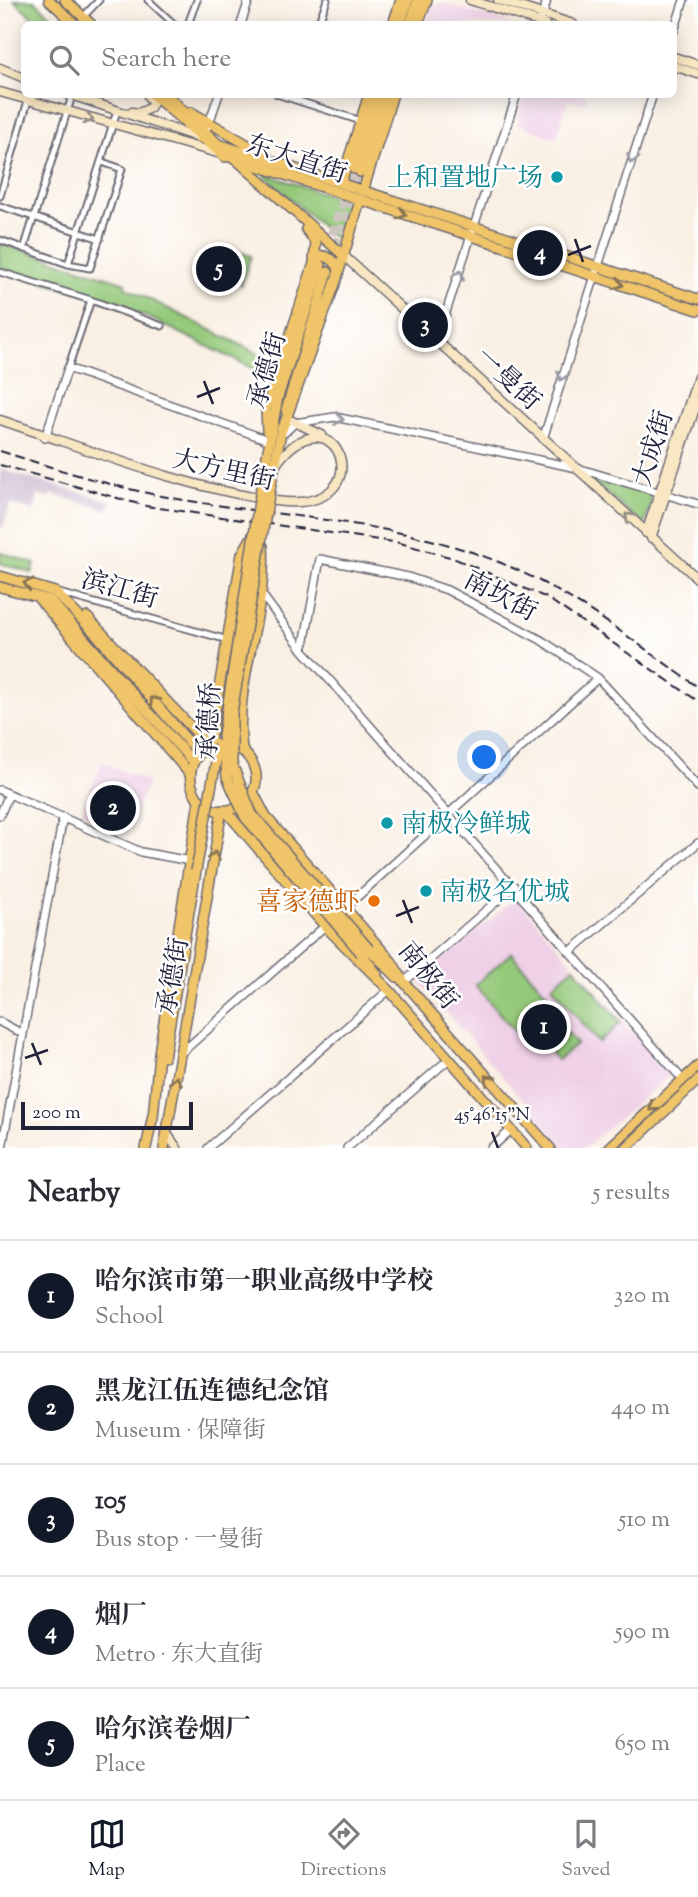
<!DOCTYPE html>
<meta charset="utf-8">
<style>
body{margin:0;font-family:"Sorts Mill Goudy","Noto Serif SC",serif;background:#f7f7f7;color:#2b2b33}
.scale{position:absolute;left:21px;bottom:18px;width:172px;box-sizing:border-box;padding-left:7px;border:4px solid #22223b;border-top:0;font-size:19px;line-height:24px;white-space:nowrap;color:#22223b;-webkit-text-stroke:5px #fff;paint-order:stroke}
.you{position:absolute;left:485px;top:758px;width:24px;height:24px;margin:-18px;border:5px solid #fff;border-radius:50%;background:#1a73e8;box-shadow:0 0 0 10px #1a73e833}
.badge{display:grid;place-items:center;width:46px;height:46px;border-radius:50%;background:#111827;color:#fff;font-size:23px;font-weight:700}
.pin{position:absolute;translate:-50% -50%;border:4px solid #fff;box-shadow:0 2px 7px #0006}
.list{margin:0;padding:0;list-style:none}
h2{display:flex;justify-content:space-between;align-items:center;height:91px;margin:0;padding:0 28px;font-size:30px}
h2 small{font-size:23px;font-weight:400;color:#7c7c81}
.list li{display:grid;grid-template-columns:46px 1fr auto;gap:21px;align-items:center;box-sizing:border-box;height:112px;padding:0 28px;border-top:2px solid #e1e1e2}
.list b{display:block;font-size:26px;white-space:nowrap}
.list p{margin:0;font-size:23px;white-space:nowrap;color:#7c7c81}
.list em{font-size:23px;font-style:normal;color:#7c7c81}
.icon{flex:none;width:38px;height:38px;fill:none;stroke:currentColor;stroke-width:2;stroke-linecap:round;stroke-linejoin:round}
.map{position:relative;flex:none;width:698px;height:1148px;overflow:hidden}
.search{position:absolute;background:#fff;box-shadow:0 4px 18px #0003;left:21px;right:21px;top:21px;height:77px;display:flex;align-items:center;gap:18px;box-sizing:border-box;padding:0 24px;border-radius:10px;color:#7c7c81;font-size:26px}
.sheet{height:651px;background:#fff}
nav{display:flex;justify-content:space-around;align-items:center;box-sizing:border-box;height:98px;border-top:2px solid #e1e1e2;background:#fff;font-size:19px;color:#7c7c81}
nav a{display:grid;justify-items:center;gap:4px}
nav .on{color:#111827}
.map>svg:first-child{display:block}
.built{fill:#efd0e6}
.industrial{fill:#cdbed2}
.green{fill:#95c97a;stroke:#5c765a;stroke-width:2}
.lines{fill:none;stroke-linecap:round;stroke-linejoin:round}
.trunk-tunnel{stroke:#cec6c1;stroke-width:9;stroke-dasharray:9 4.5;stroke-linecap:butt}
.minor-casing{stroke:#6d6a75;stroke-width:9}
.tertiary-casing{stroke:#6d6a75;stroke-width:10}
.secondary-casing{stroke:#6d6a75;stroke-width:11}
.primary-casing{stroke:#6d6a75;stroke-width:12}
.trunk-casing{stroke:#6d6a75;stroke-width:12}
.minor{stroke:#fff;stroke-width:5}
.tertiary{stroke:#fff;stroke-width:7}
.secondary{stroke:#f9e7c3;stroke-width:8}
.primary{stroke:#f0c469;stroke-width:9}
.trunk{stroke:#f0c469;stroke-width:9}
.rail{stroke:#22223b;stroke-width:2;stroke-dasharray:10 5;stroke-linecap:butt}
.trunk-bridge-casing{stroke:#6d6a75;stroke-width:12;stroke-linecap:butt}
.trunk-bridge{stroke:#f0c469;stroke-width:9}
.oneway{stroke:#988e86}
.oneway2{stroke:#9c9ca7}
.oneway3{stroke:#897352}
.ticks{fill:none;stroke:#22223b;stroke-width:2.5}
.culture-dot{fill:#0f9aa8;stroke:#fff;stroke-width:2.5}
.food-dot{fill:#e8710a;stroke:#fff;stroke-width:2.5}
.labels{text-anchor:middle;stroke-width:5;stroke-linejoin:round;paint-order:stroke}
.street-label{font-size:26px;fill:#22223b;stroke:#fff}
.culture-label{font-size:26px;fill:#0d838f;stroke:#fff;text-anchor:start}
.food-label{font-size:26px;fill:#c56008;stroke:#fff;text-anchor:end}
.ticks-label{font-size:18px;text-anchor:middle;fill:#22223b;stroke:#fff;stroke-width:5;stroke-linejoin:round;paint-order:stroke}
</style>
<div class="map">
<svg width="698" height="1148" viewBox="0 0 698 1148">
<rect width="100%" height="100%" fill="#fff"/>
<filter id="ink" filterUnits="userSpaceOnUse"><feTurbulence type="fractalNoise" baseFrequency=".0143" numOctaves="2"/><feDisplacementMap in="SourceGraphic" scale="14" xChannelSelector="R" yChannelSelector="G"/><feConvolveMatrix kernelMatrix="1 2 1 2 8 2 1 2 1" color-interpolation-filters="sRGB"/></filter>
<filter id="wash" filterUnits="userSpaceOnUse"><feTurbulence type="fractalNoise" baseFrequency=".00686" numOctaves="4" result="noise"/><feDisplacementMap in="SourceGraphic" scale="28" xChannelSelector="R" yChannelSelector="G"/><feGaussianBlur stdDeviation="1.57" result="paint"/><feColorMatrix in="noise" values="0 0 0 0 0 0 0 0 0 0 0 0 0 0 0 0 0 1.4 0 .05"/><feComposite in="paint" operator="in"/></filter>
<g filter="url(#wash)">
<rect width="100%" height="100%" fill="#f9efe2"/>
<!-- built -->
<path class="built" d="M441,3l73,21h-89l6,-17z
M525,94h61l1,1 -3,9 -16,-5 -12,40 -39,-15z
M102,762l46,20 -21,49 -46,-19z
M516,898l154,177 -85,73h-20l-147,-168z"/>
<!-- industrial -->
<path class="industrial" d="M0,469l25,8 86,24 -3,9 -57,-16 -1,4 -12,-3 -4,16 -24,-7 -7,24h-3z"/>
<!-- green -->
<path class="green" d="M14,0h20l26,24h-20z
M266,174l80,27 2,4 -11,35 -72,-64z
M0,243l126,40 -1,4 144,72 -5,15 -112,-55 -54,-21 -98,-30z
M233,250l18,6 -10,30 -1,-7 -13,-4 -2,6 -2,-3z
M592,476l57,17 3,3 -7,27h-4l-50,-44z
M0,552l35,12 -3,9 -32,-10z
M511,953l51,58 -37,32 -50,-58z
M574,967l47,55 -22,21 -47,-57z
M558,1022l9,11 -20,16 -8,-10z
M568,1033l9,11 -20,16 -8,-10z"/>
</g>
<g filter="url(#ink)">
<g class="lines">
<!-- trunk-tunnel -->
<path class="trunk-tunnel" d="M323,260l31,-91
M328,272l32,-100"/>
<defs>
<path id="minor" d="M148,0l26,24
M83,17l16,-17
M188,24l9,-24
M318,24l9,-24
M277,94l84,27
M0,196l30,-102
M0,206l100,33
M0,240l68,24 22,4 32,-99 -20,-7
M24,249l48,-153
M68,264l49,-153
M0,272l91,28 71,26
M68,368l23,-68
M59,593l169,47"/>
<path id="tertiary" d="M542,17l5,-17
M241,24l8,-24
M674,31l10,-31
M208,126l11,-32
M437,340l80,-246
M284,433l11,-10 40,-6 242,51 121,36
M45,438l23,-70 200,72
M543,439l110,-345
M260,592l43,58 380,430
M303,650l17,-91 88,18 39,13 94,50 57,38 100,109
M0,790l141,62 49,9
M0,815l9,-21
M345,908l253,-230
M571,951l127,-108
M404,982l110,-96
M0,1022l21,11
M181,1053l144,-127
M2,1148l61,-331
M208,1148l181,-158
M347,1148l102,-89
M491,1148l20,-18"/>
<path id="secondary" d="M470,0l75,24
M498,0l75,24
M674,57l24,8
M674,66l24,8
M0,68l24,10
M0,92l221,62
M68,94l132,44
M132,112l7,1 11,-5 2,-5 -5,-9
M343,255l355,324
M288,419l34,16
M0,420c91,30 181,67 276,81 112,15 59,-121 -1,-35
M646,533l52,-156
M651,538l47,-138
M167,1134l10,14"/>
<path id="primary" d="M49,0l26,24
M65,0l26,24
M152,94l73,63
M166,94l50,48
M191,112l76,44
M200,138l498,161
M221,154l477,156
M239,162l104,93
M306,229l10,14 -2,16
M0,576l55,16 41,42 102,119
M0,587l50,13 142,161
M39,599l150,174
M87,617l122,129
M164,1057l32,-186
M153,1118l6,-65 40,-252
M146,1148l7,-33
M164,1148l58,-338
M609,1148l89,-82
M626,1148l72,-68"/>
<path id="trunk" d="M393,24l8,-24
M400,24l8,-24
M410,24l8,-24
M418,24l9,-24
M354,169l24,-75
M360,172l26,-78
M341,183l28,-89
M363,191l30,-97
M286,410l42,-138
M282,430l53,-146 25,-83
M267,431l-1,-22 50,-152c10,-4 21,4 23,14
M261,488l17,-91 43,-132
M270,490l12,-63
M209,746c38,-14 67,39 30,60 -40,22 -69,-38 -30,-60l33,-192 11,-19
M242,748c-9,-67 26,-135 21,-202
M253,792l13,25 126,145 12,20 146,166
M225,810l100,116 64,64 138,158
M369,949l28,28
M361,953l16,21"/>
</defs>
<!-- minor casing -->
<use href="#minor" class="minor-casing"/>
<!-- tertiary casing -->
<use href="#tertiary" class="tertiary-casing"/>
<!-- secondary casing -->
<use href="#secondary" class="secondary-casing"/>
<!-- primary casing -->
<use href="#primary" class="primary-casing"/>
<!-- trunk casing -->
<use href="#trunk" class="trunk-casing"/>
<!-- minor -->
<use href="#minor" class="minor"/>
<!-- tertiary -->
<use href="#tertiary" class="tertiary"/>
<!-- secondary -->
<use href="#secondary" class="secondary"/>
<!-- primary -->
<use href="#primary" class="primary"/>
<!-- trunk -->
<use href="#trunk" class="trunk"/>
<!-- rail -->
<path class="rail" d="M0,451c63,20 125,40 190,50 102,17 208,21 306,60 74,29 137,80 202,126
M0,465l146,41 254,37 53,15 94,40 151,103"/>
<defs>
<path id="trunk-bridge" d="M261,488l-38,248 4,41 18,40 116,136
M270,490l-38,222v52l20,50 117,135
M196,871l23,-126"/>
</defs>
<!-- trunk-bridge casing -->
<use href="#trunk-bridge" class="trunk-bridge-casing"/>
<!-- trunk-bridge -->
<use href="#trunk-bridge" class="trunk-bridge"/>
</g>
<!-- one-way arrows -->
<defs><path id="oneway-chevron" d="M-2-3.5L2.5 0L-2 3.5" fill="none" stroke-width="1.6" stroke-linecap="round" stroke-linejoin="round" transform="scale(1.75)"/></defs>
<g class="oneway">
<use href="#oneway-chevron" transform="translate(89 119) rotate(16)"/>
<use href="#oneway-chevron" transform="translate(629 517) rotate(-136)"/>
</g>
<g class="oneway2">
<use href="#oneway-chevron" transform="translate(632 159) rotate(108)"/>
<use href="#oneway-chevron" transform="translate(459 275) rotate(-71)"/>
<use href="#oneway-chevron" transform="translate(562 376) rotate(108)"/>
<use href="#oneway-chevron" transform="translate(339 419) rotate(9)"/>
</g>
<g class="oneway3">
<use href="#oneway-chevron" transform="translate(402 214) rotate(17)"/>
<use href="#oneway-chevron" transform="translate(619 284) rotate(18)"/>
<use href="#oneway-chevron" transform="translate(28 584) rotate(-165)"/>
<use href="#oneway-chevron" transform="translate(154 701) rotate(-131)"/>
<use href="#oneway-chevron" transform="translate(214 856) rotate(-80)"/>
<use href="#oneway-chevron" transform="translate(489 1079) rotate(-131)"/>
<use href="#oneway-chevron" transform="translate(176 1081) rotate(-80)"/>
<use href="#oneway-chevron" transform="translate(653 1107) rotate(137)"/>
</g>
</g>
<!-- ticks -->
<path class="ticks" d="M575,239l8,23M568,255l23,-9M204,381l9,23M197,397l23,-9M403,900l9,23M396,916l23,-9M32,1043l9,22M25,1058l23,-8M492,1132l6,16"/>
<!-- markers -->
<g class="culture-dot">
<circle cx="557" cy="177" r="7"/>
<circle cx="387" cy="823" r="7"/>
<circle cx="426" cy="891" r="7"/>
</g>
<circle class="food-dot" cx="374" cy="901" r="7"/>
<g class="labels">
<!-- street labels -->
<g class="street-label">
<text transform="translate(297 158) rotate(18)" y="9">东大直街</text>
<text transform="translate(266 370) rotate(-74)" y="9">承德街</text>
<text transform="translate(509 378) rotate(43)" y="9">一曼街</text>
<text transform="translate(652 448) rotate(-72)" y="9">大成街</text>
<text transform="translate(224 469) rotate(13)" y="9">大方里街</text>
<text transform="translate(120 588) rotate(16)" y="9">滨江街</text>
<text transform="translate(501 595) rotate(28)" y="9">南坎街</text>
<text transform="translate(208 721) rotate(-87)" y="9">承德桥</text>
<text transform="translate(429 975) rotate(51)" y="9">南极街</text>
<text transform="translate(172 976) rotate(-80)" y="9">承德街</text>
</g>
<!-- culture labels -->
<g class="culture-label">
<text x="543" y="186" text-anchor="end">上和置地广场</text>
<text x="401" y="832">南极冷鲜城</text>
<text x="440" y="900">南极名优城</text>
</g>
<!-- food labels -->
<g class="food-label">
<text x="360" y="910">喜家德虾</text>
</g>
</g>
<g class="ticks-label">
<text x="492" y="1120">45°46'15"N</text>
</g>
</svg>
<div class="scale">200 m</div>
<div class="you"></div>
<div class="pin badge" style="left:544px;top:1027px">1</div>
<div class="pin badge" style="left:113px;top:808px">2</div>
<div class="pin badge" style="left:425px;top:325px">3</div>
<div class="pin badge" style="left:540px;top:253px">4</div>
<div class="pin badge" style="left:219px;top:269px">5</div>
<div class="search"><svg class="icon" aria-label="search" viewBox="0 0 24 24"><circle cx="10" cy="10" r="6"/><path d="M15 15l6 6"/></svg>Search here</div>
</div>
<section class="sheet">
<h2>Nearby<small>5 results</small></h2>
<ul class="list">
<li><span class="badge">1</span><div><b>哈尔滨市第一职业高级中学校</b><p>School</p></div><em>320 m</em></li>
<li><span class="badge">2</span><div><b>黑龙江伍连德纪念馆</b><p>Museum · 保障街</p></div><em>440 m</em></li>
<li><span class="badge">3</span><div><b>105</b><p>Bus stop · 一曼街</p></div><em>510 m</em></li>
<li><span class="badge">4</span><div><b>烟厂</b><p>Metro · 东大直街</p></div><em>590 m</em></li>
<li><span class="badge">5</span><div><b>哈尔滨卷烟厂</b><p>Place</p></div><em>650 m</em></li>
</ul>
</section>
<nav>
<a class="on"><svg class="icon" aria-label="map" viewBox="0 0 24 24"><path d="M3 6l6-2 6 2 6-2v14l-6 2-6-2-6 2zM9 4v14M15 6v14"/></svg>Map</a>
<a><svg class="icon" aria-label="directions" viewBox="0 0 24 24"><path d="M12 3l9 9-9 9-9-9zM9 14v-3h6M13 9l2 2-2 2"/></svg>Directions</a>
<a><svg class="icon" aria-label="saved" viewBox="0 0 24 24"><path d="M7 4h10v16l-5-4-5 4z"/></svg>Saved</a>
</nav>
